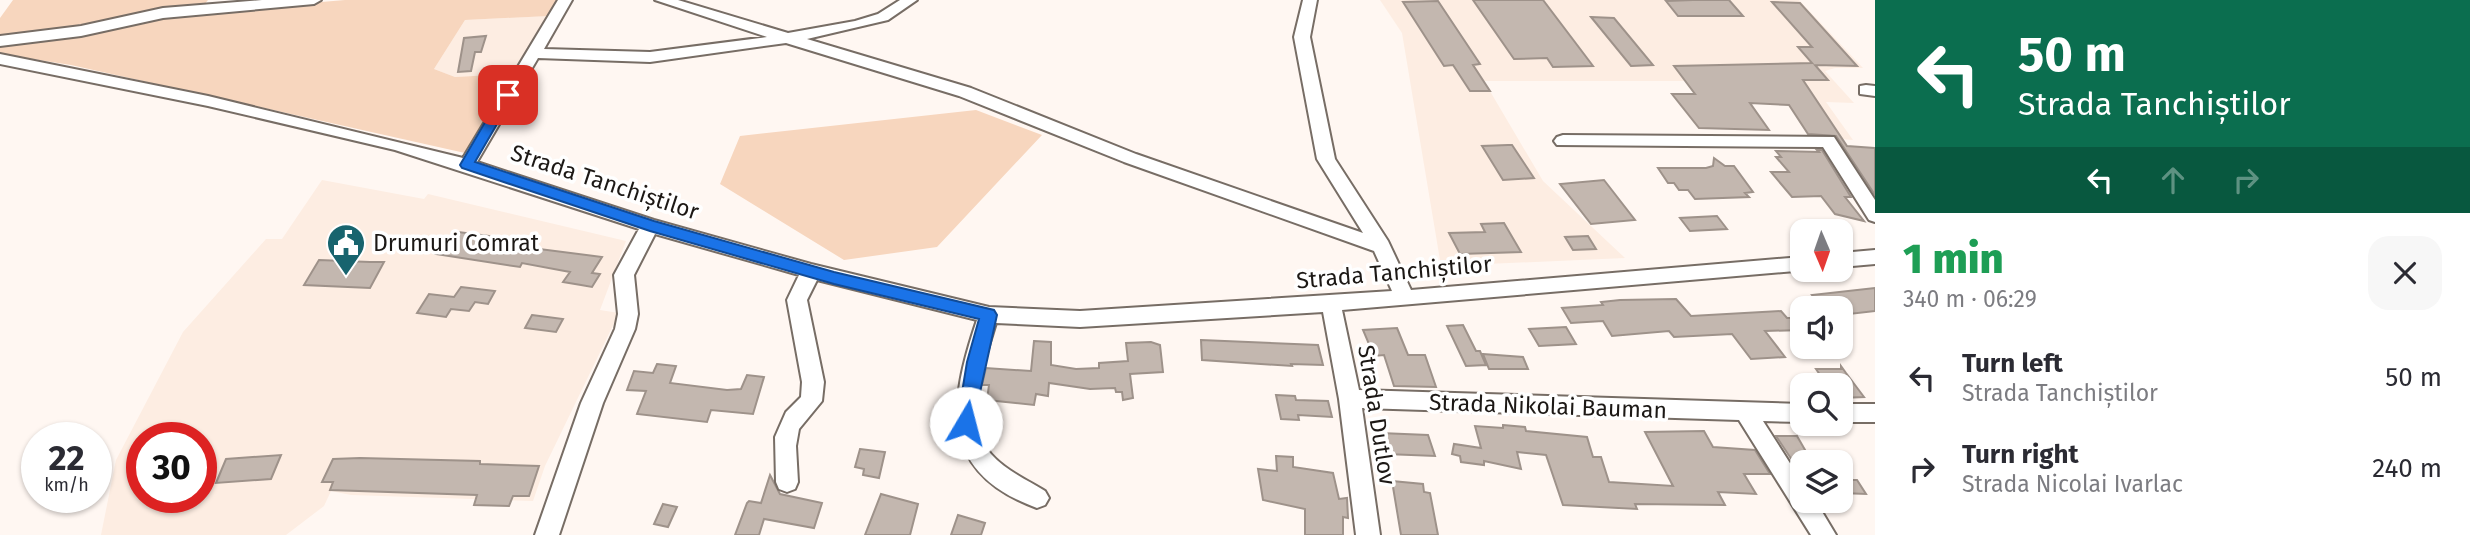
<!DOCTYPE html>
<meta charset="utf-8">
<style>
body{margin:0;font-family:"Fira Sans",sans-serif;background:#f7f7f7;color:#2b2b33;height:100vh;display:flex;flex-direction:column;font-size:26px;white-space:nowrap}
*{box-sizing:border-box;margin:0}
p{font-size:23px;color:#7c7c81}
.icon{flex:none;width:38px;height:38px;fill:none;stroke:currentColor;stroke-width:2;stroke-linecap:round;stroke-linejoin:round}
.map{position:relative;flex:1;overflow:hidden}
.sheet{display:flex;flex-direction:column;background:#fff;width:595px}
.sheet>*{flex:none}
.banner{background:#0b6e4f;color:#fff;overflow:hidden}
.needle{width:46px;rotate:178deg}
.buttons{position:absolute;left:1790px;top:219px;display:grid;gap:14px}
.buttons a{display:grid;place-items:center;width:63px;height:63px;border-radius:14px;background:#fff;box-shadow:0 2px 5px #0004;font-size:35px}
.speed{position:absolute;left:21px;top:422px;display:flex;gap:14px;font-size:35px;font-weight:700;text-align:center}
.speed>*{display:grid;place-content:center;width:91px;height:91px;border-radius:50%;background:#fff;box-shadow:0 2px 5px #0004;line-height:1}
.speed small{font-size:18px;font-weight:400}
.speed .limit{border:10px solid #d22;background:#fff;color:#111}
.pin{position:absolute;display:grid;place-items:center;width:60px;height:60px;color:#fff;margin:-30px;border-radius:14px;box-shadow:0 4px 10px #0006}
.me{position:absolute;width:77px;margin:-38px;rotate:8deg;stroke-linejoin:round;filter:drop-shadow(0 0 5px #0008)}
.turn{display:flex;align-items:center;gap:24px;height:147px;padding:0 28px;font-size:32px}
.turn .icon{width:91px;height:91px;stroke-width:2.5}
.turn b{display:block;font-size:49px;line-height:60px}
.lanes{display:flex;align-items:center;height:66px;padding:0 28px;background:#0003;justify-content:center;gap:35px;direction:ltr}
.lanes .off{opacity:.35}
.round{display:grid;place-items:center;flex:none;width:74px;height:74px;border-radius:21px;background:#f7f7f7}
.summary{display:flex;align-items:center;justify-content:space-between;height:119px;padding:0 28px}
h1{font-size:42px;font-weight:800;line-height:52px;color:#1e9e55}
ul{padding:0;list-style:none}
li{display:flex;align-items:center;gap:21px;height:91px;padding:0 28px}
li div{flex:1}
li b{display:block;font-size:26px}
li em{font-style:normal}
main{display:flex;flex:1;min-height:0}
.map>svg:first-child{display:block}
</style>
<main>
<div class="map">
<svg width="1875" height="535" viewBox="0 0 1875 535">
<rect width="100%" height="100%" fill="#fff7f2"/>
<path fill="#fdede2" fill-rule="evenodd" d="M1380 0H1799L1863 68H1835L1825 71 1854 103 1826 102 1853 140 1815 137 1789 98 1690 81H1484L1543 181 1625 258 1441 266 1402 33Z
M549 16 511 74 455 77 434 69 465 20Z
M322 180 424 199 428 194 626 241 600 310 619 313 545 466 533 501 351 495 331 491 324 506 286 535H101L116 460 183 332 266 239H282ZM142 438H201V497H142Z"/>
<path fill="#f7d6be" d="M13 0H208L204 5 0 37V18Z
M345 0H557L549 16 465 20 434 69 455 77 511 74 465 153 71 65 0 54V42L179 14Z
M976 110 1042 135 937 247 844 260 720 184 740 136Z"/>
<path fill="#c3b7af" stroke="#9e928a" stroke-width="2" d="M1473 0H1543L1593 66 1553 67 1547 58 1514 59Z
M1693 0H1729L1743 16H1678L1666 1Z
M1438 1 1480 64 1473 65 1490 91H1470L1453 65 1444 66 1403 2Z
M1772 2 1800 3 1857 66 1815 65 1828 80H1803L1847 146 1875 148V195L1836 136 1808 134 1789 105 1750 103 1769 130 1699 128 1672 94H1695L1674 66 1812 63 1798 47H1812Z
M1591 17 1614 18 1653 65 1631 66Z
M486 36 481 52H475L471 71 458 72 464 38Z
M1508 145H1512L1534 178 1503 180 1482 146Z
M1817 150H1822L1851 197H1845L1864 221 1835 214 1821 196 1792 197 1771 172H1789L1776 157H1781L1776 151 1819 152Z
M1714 158 1725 166H1734L1753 192 1745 193 1749 197 1695 199 1688 190H1679L1674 183H1668L1658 168H1706L1713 166Z
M1604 180 1635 220 1591 224 1560 184Z
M1717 216 1727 229 1690 231 1680 218Z
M1504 223 1521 252 1460 254 1449 233 1485 232 1481 224Z
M458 232 505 238 501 244 602 257 592 273 600 274 592 287 581 285 563 282 570 272 522 263 520 267 436 254 444 242 451 243Z
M1588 236 1596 249 1573 250 1565 237Z
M319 260 370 262H384L370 288 304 285Z
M461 287 495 291 488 304 475 302 469 311 451 309 446 317 417 313 429 294 454 297Z
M1875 288V311L1841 315V308H1823L1812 295Z
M1676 299 1691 316 1781 311 1787 318H1802V330L1765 331 1785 357 1751 359 1732 334 1674 337 1669 331 1612 336 1603 321 1571 323 1562 308 1603 305 1601 302 1620 300Z
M532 315 563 319 556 332 525 328Z
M1463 325 1476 351H1480L1486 365 1466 366 1447 326Z
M1566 327 1576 344 1539 346 1529 329Z
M1397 328 1408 355H1425L1436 387 1394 386 1384 355 1374 356 1363 330Z
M1201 340 1318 345 1323 365 1291 364 1292 366 1202 360Z
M1034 341 1051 342V365L1076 369 1099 368V363L1128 361 1126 343 1151 342 1160 345 1163 372 1130 374 1133 398 1123 400 1122 392H1116L1115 388 1090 389 1049 383 1048 396 1036 394 1034 405 987 400 989 385H982L986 368 1031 371Z
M1483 354 1523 357 1528 369H1489Z
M657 364 676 366 670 383 727 390 741 389 747 375 764 377 753 414 711 410 707 422 637 414 646 391 627 390 634 371 653 373Z
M1841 366 1846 373 1864 397 1841 398V385H1827L1816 369H1841Z
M1276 395 1295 396 1296 400 1328 401 1332 417 1298 415 1299 420 1281 419Z
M1503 425 1525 427 1526 431 1587 437 1593 457H1601L1609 482 1673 486 1645 432 1704 431 1713 447 1755 450 1770 474H1744L1756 494 1718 492 1725 505 1635 504 1637 509 1563 505 1546 455 1517 452 1521 469 1484 461V465L1461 462 1460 456 1452 454 1454 444 1481 448 1475 426 1503 428Z
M1380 433 1428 435 1435 456 1386 454Z
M1776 436H1797L1812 462H1802V475Z
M860 449 885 452 879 478 863 475 864 469 855 467Z
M281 455 271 479 216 483 226 459Z
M1276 456 1293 457V467L1333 473 1339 499 1347 498 1348 518 1343 517V535H1305V509L1263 500 1258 469 1277 471Z
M360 458 480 461V464L539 466 529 496H513L509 506 474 505 477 495 330 490 333 482H322L333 459Z
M770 475 780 494 822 503 814 528 764 519 759 535H735L747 503 749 501 761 503Z
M1841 480H1857L1866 494 1841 493Z
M1392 481 1423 484 1424 492 1430 493 1438 535H1401Z
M881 494 918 504 910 535H865Z
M663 504 677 507 668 527 654 524Z
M958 515 985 523 981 535H951Z"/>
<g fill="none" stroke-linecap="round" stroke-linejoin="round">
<defs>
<path id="minor" d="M262 0H321L314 4 163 18 81 36 0 46V36L81 26 163 8Z
M558 0H572L544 49 650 52 767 37 655 0H678L788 33 855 21 878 14 900 0H917L888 20 807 39 971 88 1136 154 1363 233 1317 159 1294 37 1303 0H1317L1310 37 1335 159 1388 241 1411 290 1802 257V270H1807L1342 310 1359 390 1802 404V422L1763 421 1802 482V500H1815L1836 535H1811L1739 420 1362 408 1380 535H1356L1339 399 1323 312 1080 327 996 323C985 359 962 421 991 454 1005 470 1027 480 1045 491L1049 498 1045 505 1037 508C938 472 949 403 977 320L817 280 807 300 824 382 822 401 799 429 796 446 798 482 795 489 787 492 779 489 776 482 775 437 786 412 801 397 802 382 787 300 799 275 655 234 634 275 638 314 635 329 603 403 559 535H535L581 403 615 329 618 314 614 275 639 229 395 150 208 106 0 64V54L208 96 463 158ZM786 43 959 96 1124 162 1374 251 1392 291 1080 311 989 307 811 264 654 220 477 162 538 58 650 62Z
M1866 85 1875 86V96L1860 94V86Z
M1563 135 1834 137 1875 200V222L1869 220 1823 147 1557 145 1554 141 1557 137Z
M1875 250V264L1841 267V253Z
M1841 404H1875V422H1841Z"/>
</defs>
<use href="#minor" stroke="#776d65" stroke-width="4"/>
<use href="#minor" fill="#fff" fill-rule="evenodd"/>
</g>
<path fill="#1a73e8" stroke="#114b97" stroke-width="2" d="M508 91 514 95 475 162 654 221 834 272 994 310 997 315 972 429 966 431 957 423 967 362 979 319 834 284 650 231 462 168 460 165 501 95Z"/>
<defs>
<symbol id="civic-pin" viewBox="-11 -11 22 30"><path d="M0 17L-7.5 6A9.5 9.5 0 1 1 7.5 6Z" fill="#18646e" stroke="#fff"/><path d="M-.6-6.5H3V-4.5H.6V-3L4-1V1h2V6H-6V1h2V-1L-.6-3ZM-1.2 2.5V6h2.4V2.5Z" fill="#fff"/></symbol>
</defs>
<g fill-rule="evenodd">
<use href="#civic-pin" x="324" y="221" width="44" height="60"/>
</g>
<g text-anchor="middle" stroke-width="7" stroke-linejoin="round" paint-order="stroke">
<g font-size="23" fill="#1c1815" stroke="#fff">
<text transform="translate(605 182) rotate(18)" y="8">Strada Tanchiștilor</text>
<text transform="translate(1394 272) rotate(-5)" y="8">Strada Tanchiștilor</text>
<text transform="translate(1548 406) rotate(2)" y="8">Strada Nikolai Bauman</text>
<text transform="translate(1377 415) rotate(81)" y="8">Strada Dutlov</text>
</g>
<g font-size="23" fill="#1c1815" stroke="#fff" text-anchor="start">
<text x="373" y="251">Drumuri Comrat</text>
</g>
</g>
</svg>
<div class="buttons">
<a><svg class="needle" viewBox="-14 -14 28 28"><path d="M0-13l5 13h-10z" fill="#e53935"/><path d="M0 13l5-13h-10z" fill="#7c7c81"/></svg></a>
<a><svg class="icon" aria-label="sound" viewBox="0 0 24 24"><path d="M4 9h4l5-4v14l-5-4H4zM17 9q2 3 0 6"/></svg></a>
<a><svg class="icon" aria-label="search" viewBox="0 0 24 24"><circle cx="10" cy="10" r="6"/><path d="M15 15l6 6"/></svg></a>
<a><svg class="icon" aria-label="layers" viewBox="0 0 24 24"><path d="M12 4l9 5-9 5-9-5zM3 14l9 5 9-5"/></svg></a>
</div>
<div class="speed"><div>22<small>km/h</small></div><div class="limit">30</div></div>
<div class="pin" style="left:508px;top:95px;background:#d93025"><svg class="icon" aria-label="arrive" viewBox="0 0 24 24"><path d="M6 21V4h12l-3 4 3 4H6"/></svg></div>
<svg class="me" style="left:966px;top:423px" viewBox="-20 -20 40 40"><circle r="19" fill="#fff"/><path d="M0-13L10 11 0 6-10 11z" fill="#1a73e8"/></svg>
</div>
<section class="sheet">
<div class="banner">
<div class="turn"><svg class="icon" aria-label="left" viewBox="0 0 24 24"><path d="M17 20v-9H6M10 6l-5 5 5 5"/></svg><div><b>50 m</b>Strada Tanchiștilor</div></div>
<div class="lanes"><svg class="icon" aria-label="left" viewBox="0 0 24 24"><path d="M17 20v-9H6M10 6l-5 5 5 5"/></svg><svg class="icon off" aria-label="ahead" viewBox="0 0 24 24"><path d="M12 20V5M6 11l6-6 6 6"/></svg><svg class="icon off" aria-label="right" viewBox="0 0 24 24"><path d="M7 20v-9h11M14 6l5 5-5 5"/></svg></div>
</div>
<div class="summary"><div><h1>1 min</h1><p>340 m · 06:29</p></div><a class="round"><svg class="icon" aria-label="close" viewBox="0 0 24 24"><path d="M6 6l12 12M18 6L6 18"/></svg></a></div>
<ul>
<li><svg class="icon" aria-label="left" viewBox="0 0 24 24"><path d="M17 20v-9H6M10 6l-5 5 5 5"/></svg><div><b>Turn left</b><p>Strada Tanchiștilor</p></div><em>50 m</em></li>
<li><svg class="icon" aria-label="right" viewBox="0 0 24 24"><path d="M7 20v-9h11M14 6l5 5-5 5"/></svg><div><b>Turn right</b><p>Strada Nicolai Ivarlac</p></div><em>240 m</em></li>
</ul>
</section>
</main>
